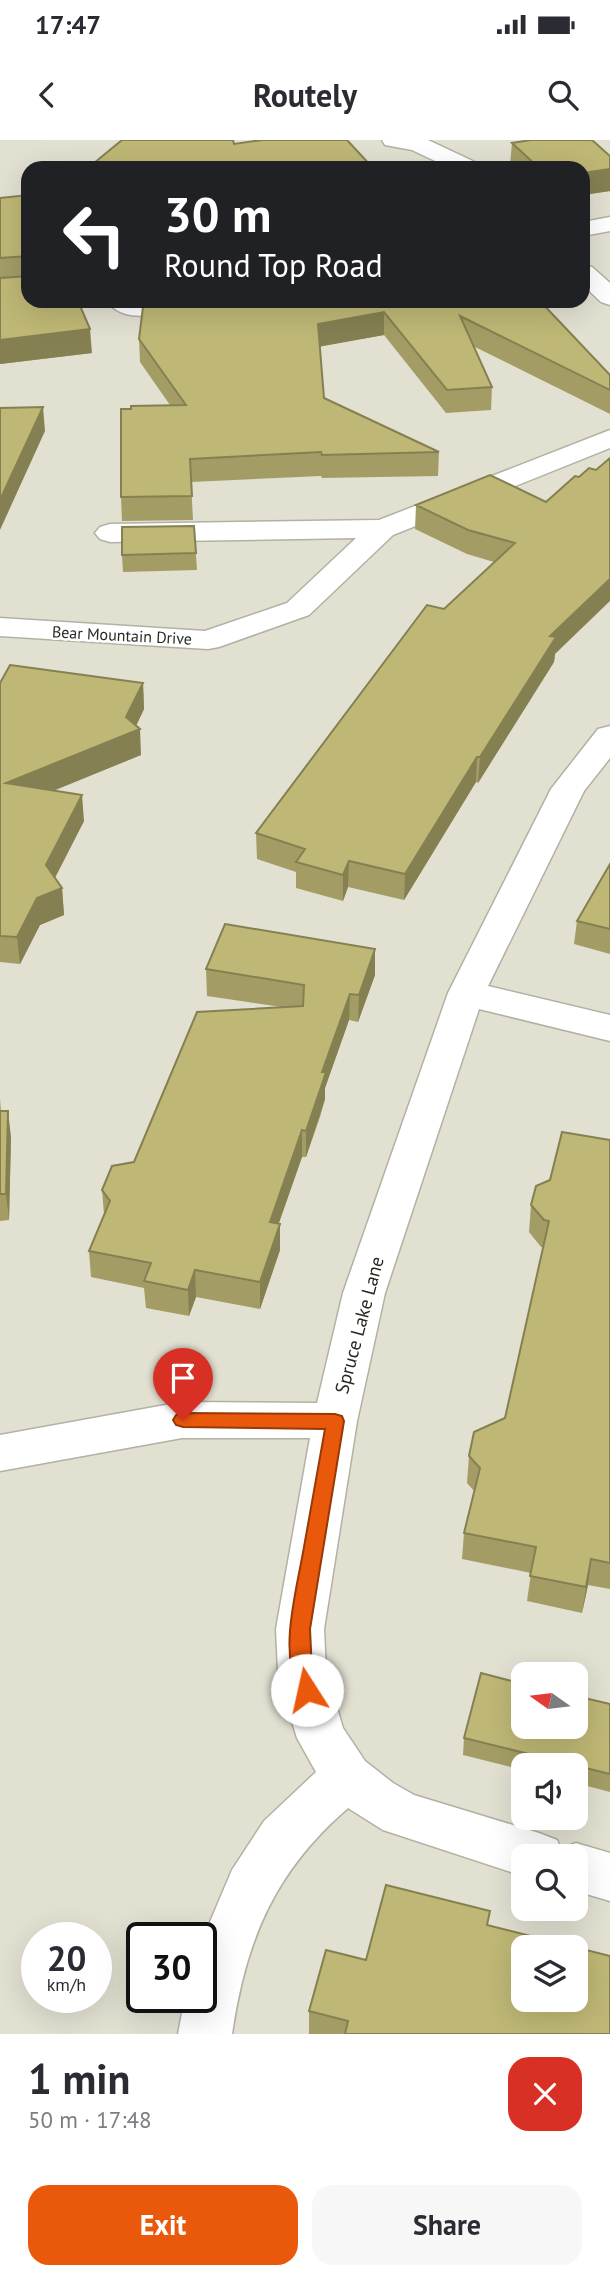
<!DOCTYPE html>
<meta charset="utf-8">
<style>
body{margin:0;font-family:"PT Sans",sans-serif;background:#f7f7f7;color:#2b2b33;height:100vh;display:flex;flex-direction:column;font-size:26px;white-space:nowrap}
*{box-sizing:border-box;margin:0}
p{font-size:23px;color:#7c7c81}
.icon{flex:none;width:38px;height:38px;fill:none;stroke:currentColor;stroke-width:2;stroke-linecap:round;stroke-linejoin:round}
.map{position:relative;height:1894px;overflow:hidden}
.side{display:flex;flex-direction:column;background:#fff;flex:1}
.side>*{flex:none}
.hud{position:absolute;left:21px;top:21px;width:569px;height:147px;border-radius:21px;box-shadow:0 7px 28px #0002;background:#202124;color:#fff;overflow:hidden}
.needle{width:46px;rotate:284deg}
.controls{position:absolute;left:511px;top:1522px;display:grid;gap:14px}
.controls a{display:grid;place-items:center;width:77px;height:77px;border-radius:14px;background:#fff;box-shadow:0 7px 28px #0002;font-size:35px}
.speed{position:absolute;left:21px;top:1782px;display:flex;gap:14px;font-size:35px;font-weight:700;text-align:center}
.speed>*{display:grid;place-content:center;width:91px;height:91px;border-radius:50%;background:#fff;box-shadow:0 7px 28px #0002;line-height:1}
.speed small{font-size:18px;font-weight:400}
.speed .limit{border:4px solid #111;border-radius:10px;background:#fff;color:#111}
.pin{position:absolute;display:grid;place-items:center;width:60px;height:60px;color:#fff;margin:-72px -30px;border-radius:50% 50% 50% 0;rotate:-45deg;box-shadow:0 0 7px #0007}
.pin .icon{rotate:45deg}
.me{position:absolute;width:77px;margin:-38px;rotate:350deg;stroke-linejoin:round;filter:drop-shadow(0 0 5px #0008)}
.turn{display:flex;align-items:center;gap:24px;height:147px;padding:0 28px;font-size:32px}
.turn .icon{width:91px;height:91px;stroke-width:2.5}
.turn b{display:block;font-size:49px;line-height:60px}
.round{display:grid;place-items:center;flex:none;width:74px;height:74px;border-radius:21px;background:#f7f7f7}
.overview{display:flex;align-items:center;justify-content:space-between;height:119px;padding:0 28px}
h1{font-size:42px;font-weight:600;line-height:52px}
.primary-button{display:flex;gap:14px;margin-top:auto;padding:14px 28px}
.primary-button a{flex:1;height:80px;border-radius:21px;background:#ea580c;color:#fff;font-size:28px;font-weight:600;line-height:80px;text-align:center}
.primary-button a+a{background:#f7f7f7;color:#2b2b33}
.status{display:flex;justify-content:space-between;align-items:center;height:49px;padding:0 35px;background:#fff;direction:ltr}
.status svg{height:19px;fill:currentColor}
header{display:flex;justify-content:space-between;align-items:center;height:91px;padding:0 28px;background:#fff;font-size:32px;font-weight:600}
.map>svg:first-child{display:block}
</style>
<div class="status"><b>17:47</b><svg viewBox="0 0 49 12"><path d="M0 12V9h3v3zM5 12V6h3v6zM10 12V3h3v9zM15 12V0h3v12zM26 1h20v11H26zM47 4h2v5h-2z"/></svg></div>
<header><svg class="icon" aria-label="back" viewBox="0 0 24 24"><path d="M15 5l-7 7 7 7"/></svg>Routely<svg class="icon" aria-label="search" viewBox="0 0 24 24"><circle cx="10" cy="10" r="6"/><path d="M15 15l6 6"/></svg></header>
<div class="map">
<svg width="610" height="1894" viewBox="0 0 610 1894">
<rect width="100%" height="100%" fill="#e1e0d1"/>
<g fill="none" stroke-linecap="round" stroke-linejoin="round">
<defs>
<path id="minor" d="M382 0H428L477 23 481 28H450L412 10 385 5Z
M610 77V91L583 96V82Z
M583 125 592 127 610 143V165L601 162 583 145Z
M107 161H193L189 166C164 173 125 186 107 161Z
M610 290V308L393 395 309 475 219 507 208 509 0 496V478L205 491 287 463 356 398 110 402 100 399 95 393 100 387 110 384 379 380Z
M610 586V618L584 651 488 846 610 875V901L479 869 385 1153 357 1281 324 1489 326 1531 343 1588 365 1621 393 1643 414 1655 539 1693 557 1700 561 1709 576 1703 610 1713V1761L576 1751V1717H523V1736L383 1690 348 1668C275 1731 246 1799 232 1894H178L185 1857H201V1803L232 1730 264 1681 316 1632 297 1598 288 1569 278 1531 276 1489 310 1298H182L0 1331V1295L182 1262 317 1263 343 1153 448 853 551 649 598 589Z"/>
</defs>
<use href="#minor" stroke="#b2b1a3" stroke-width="3"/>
<use href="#minor" fill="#fff" fill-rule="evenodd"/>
</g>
<path fill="#a39d65" d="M531 0H592L610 16V51L583 55V28H514L510 25 512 3Z
M0 58 92 213 0 224Z
M540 161 610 235V274L473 206 492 247 491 270 446 273 384 195 320 206 324 258 439 312 438 336 322 338 321 336 191 342 193 380 122 381 121 357 170 265 140 222 139 199 143 167Z
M490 335 555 514 554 522 478 643 476 642 404 760 348 747 343 761 296 748V732L257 719 256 693 444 469 494 422 467 414 415 389 416 365Z
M194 386 197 430 123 432 122 415Z
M0 543H143L144 569 136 586 141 615 54 650 84 681 55 738 62 748 64 775 40 785 20 824 0 822Z
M610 724V814L574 804 577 781Z
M375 809V835L358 882 349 880 325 948V959L320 977 306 1017H302L279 1083 280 1110 260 1169 196 1157 189 1176 146 1168 144 1148 91 1137 89 1111 104 1074 102 1050 134 1022 282 867 207 856 206 829Z
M0 959 1 971 11 997 9 1080 0 1081Z
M610 1000V1449L588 1445 582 1473 527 1461 531 1433 462 1419 464 1393 474 1351 467 1343 469 1316 505 1278 543 1107H541L529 1092 531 1065 550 1040Z
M610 1564V1652L576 1643V1626H523V1630L463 1615 464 1598Z
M489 1785 610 1894H309V1871L366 1820Z"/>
<path fill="#858052" d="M610 29V51L583 55V33Z
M384 172V195L318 207V184Z
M90 189 92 213 0 224V200Z
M43 267 45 291 0 390V360Z
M610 439V461L555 514 554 522 478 643 480 617 550 496Z
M143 543 144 569 133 592 140 589 141 615 9 669 6 643 126 577Z
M477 617 476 642 404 760 405 734Z
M82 655 84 681 48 751 46 725Z
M349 721 348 747 343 761V735Z
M62 748 64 775 40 785 20 824 17 797 37 758Z
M375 809V835L358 882 359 855Z
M350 854 349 880 325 948V959L306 1017V991L322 932Z
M8 971 11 997 9 1080 6 1054Z
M302 990V1017L270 1108V1082Z
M280 1084V1110L260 1169V1142Z
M195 1130 196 1157 189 1176 188 1150Z
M591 1419 588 1445 582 1473 586 1447Z"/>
<path fill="#beb775" stroke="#858052" stroke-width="2" fill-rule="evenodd" d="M122 0H233L234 4 262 0H347L373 28H88Z
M531 0H592L610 16V29L583 33V28H539L512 3Z
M28 55V161H78L90 189 0 200V138L28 136V116L0 118V58Z
M174 161H540L610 235V250L460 176 492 247 447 250 384 172 318 184 324 258 439 312 322 315 321 312 190 319 192 356 121 357V269H131V266L186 265 139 199 143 167Z
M43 267 0 360V268Z
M610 318V439L550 496 556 497 480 617H477L405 734 349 721 343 735 296 722 305 709 256 693 427 465 444 469 515 403 468 390 416 365 490 335 546 362 575 336 579 337 589 328 596 330Z
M194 386 196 413 122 415V387Z
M10 525 143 543 126 577 140 589 6 643 82 655 46 725 62 748 37 758 17 797 0 796V543Z
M610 724V789L577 781Z
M225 784 375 809 359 855 350 854 322 932H326L320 950 306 991 302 990 270 1082 280 1084 260 1142 195 1130 188 1150 144 1141 151 1123 89 1111 110 1061 102 1050 112 1026 134 1022 197 872 303 866 304 845 206 829Z
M0 971H8L6 1054H0Z
M562 992 610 1000V1423L591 1419 586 1447 530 1436 536 1407 464 1393 480 1328 469 1316 474 1292 505 1278 549 1081 544 1080 531 1065 536 1046 550 1040Z
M481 1533 523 1544V1587H576V1556L610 1564V1634L464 1598Z
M386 1745 490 1771 487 1785 610 1816V1894H345L348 1881 309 1871 326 1810 366 1820ZM523 1808H576V1860H523Z"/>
<path fill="#ea580c" stroke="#983908" stroke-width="2" d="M183 1273 335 1274 342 1276 344 1281 310 1489 312 1531 317 1550 314 1557 307 1559 300 1557C278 1511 296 1454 304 1407 311 1367 318 1328 325 1289L183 1287 176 1285 173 1280 176 1275Z"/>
<g text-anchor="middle" stroke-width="5" stroke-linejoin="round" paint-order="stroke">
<g font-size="16" fill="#292923" stroke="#fff">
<text transform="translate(122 495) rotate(3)" y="6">Bear Mountain Drive</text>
</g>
<g font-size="19" fill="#292923" stroke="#fff">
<text transform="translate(359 1185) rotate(-75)" y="7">Spruce Lake Lane</text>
</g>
</g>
</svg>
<div class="controls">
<a><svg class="needle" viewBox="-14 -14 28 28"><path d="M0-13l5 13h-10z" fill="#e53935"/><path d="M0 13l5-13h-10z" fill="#7c7c81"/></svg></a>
<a><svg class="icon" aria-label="sound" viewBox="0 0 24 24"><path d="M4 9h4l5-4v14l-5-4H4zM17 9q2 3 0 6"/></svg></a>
<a><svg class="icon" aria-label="search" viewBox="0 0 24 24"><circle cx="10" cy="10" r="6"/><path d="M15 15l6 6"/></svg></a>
<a><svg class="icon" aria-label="layers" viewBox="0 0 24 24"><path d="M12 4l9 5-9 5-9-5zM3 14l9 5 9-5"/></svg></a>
</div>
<div class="speed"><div>20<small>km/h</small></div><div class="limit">30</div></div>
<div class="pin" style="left:183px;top:1280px;background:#d93025"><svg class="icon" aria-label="arrive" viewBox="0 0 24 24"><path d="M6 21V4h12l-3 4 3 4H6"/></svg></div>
<svg class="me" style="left:307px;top:1550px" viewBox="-20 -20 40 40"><circle r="19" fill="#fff"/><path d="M0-13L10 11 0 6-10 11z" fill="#ea580c"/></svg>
<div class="hud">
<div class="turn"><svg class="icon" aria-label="left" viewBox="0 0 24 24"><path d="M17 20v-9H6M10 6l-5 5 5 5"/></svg><div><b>30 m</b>Round Top Road</div></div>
</div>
</div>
<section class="side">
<div class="overview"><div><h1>1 min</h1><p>50 m · 17:48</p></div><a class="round" style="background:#d93025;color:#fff"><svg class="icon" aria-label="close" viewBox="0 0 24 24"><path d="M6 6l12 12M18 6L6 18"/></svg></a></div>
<div class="primary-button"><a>Exit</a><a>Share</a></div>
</section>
